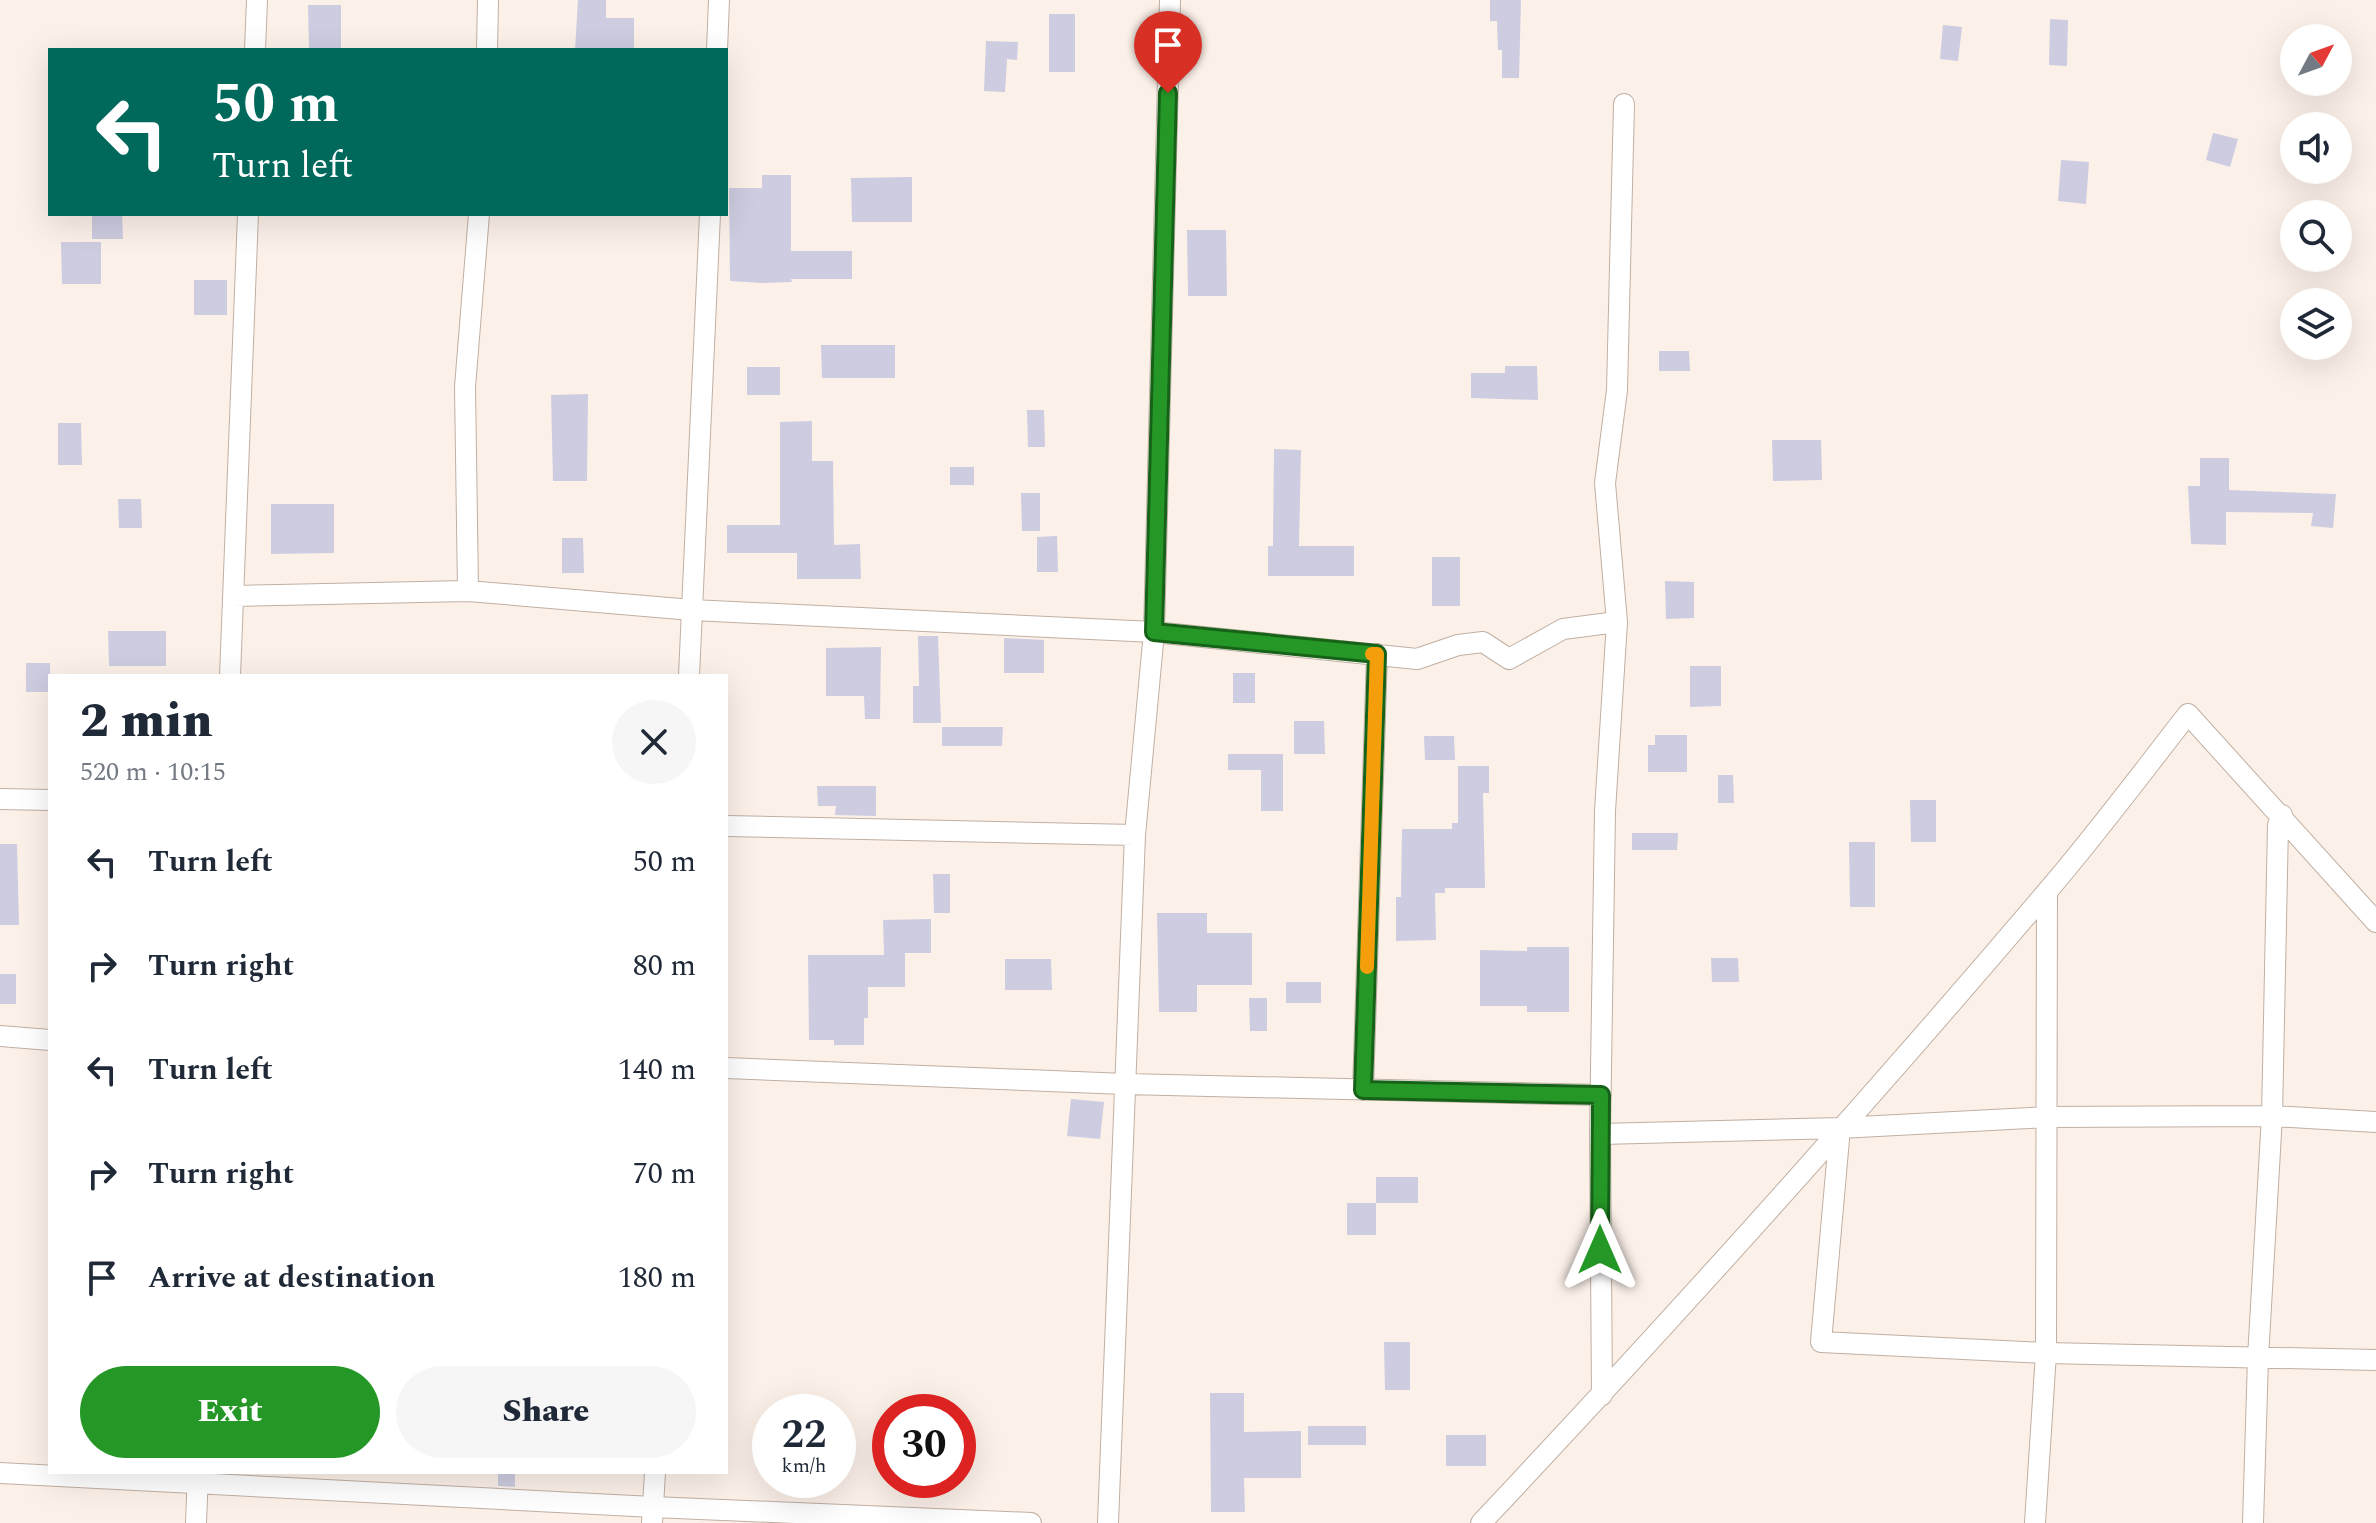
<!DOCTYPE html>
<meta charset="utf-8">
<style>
body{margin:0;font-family:Spectral,serif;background:#f6f6f7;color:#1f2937;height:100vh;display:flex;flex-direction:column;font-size:30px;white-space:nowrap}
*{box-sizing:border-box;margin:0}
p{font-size:26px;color:#747a83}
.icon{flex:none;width:44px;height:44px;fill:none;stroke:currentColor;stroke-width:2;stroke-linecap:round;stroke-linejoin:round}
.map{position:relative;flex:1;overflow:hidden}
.details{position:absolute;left:48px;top:674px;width:680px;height:800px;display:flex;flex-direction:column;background:#fff;border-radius:0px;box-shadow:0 8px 32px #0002}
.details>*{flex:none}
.hud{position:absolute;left:48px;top:48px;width:680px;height:168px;border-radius:0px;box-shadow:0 8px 32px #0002;background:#00695c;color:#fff;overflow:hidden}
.needle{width:52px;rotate:49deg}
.controls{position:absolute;left:2280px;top:24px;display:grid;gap:16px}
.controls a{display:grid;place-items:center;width:72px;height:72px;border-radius:50%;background:#fff;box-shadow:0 8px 32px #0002;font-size:40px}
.speed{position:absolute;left:752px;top:1394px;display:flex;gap:16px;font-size:40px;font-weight:700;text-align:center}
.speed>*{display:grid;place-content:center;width:104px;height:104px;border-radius:50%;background:#fff;box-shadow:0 8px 32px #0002;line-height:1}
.speed small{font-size:20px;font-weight:400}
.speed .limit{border:12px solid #d22;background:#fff;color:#111}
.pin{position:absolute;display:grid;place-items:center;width:68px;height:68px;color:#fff;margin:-82px -34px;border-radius:50% 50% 50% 0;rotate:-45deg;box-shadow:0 0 8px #0007}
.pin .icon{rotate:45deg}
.me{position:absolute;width:88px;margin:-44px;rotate:0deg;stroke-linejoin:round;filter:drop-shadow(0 0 6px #0008)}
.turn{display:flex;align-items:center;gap:28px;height:168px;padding:0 32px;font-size:36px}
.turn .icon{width:104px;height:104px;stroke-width:2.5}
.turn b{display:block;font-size:56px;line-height:68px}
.round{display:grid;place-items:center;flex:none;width:84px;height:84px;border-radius:42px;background:#f6f6f7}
.summary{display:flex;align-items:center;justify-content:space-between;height:136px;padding:0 32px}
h1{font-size:48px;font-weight:800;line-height:60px}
.action{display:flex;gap:16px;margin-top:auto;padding:16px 32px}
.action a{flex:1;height:92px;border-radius:48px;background:#249726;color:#fff;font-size:32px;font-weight:800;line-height:92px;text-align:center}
.action a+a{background:#f6f6f7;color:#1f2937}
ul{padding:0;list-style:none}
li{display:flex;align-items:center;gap:24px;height:104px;padding:0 32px}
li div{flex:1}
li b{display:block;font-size:30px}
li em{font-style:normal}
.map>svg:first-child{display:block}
</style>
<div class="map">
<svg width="2376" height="1523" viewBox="0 0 2376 1523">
<rect width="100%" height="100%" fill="#fcf1e9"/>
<path fill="#cdcce0" d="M578 0H606V18H634V50H575Z
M1490 0H1521L1519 78H1502V50H1498L1497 21H1490Z
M308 5H341V50H309Z
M1049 14H1075V72H1049Z
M2050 19 2068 20 2067 66 2049 65Z
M1943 25 1962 27 1958 61 1940 59Z
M986 41 1018 42 1017 60 1007 59 1005 92 984 91Z
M2213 133 2238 139 2230 167 2206 160Z
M2061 160 2089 162 2086 204 2058 201Z
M762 175H791V251H852V279H791L792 282 762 283 730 281 729 188H762Z
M912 177V222H852L851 178Z
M92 214H122L123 239H92Z
M1187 230H1226L1227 296H1188Z
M61 242H101V284H62Z
M194 280H227V315H194Z
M821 345H895V378H822Z
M1659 351H1689L1690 371H1659Z
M1505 366H1537L1538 400 1471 398V373H1505Z
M747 367H780V395H747Z
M588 394 587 481H553L551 395Z
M1027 410H1044L1045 447H1028Z
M812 421V461H833L834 545 860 544 861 579H797V553H727V525H780V422Z
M58 423H81L82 465H58Z
M1772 440H1821L1822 480 1773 481Z
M1274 449 1301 450 1299 546H1354V576H1268V546H1273Z
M2200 458H2229V490L2336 494 2333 528 2311 526 2313 513 2226 512V545L2191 544 2188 486H2200Z
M950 467H974V485H950Z
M1021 493H1040V531H1022Z
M118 499H141L142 528H119Z
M271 504H334V553L271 554Z
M1057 536 1058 572H1037V537Z
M562 538H583L584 573H562Z
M1432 557H1460V606H1432Z
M1665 581 1694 582V618L1666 619Z
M108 631H166V666H109Z
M918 636H938L941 723H913V686H919Z
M1004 638 1044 640V673H1004Z
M881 647 880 719H865L864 696H826V648Z
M26 663H50V692H26Z
M1690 666H1721V706L1690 707Z
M1233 673H1255V703H1233Z
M1294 721H1324L1325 754H1294Z
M942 727H1003L1002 746H942Z
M1655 735H1687V772H1648V745H1655Z
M1424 736H1454L1455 760H1425Z
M1228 754H1283V811H1261V770H1228Z
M1458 766H1489V793H1483L1485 888H1445V893H1435L1436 940 1396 941V897H1401L1402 829H1452V823H1458Z
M1718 775H1733L1734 803H1718Z
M817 786H876V816L835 815 836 806H818Z
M1910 800H1936V842H1911Z
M1632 833H1678L1677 850H1632Z
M1849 842H1875V907H1850Z
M0 844H17L19 925H0Z
M933 874H950V913H934Z
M1157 913H1207V933H1252V985H1197V1012H1159Z
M931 919V953H905V987H868V1018H864V1045H834V1040H809L808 955H884L883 920Z
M1527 947H1569V1012H1527V1006H1480V950L1527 951Z
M1711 958H1738L1739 982H1712Z
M1005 959H1051L1052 990H1005Z
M0 974H16V1004H0Z
M1286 982H1321V1003H1286Z
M1249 998H1267V1031H1250Z
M1071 1099 1104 1102 1100 1139 1067 1136Z
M1376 1177H1418V1203H1376Z
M1347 1203H1376V1235H1347Z
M1384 1342H1410V1390H1385Z
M1210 1393H1244V1432L1301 1431V1478H1244L1245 1512H1211Z
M1308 1426H1366V1445H1308Z
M1446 1435H1486V1466H1446Z
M498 1472H515V1487L498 1486Z"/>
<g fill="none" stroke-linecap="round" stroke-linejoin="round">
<defs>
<path id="minor" d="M255 50 257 0
M487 50 488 0
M717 50 719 0
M468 591 465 387 479 214
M233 596 468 591 692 610 1154 632 1417 659 1458 645 1483 642 1509 659 1563 629 1617 622
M230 676 248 214
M689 676 710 214
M0 799 50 800
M726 826 1135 835
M0 1036 50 1040
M726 1068 1125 1084 1601 1095
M1363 1090 1377 654
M1840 1128 1821 1342 2046 1353 2376 1360
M1600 1134 1840 1128 2047 1117 2272 1116 2376 1122
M1602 1395 1600 1134 1605 811 1617 622 1605 483 1617 390 1624 104
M0 1473 653 1507 1031 1523
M196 1523 198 1472
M652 1523 655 1472
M1108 1523 1135 835 1154 632 1170 0
M1481 1523C1674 1318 1863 1108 2045 894 2095 836 2141 774 2188 714L2376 922
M2035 1523 2046 1353 2047 892
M2253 1523 2258 1358 2272 1116 2278 825 2282 815"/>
</defs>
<use href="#minor" stroke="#c1afa2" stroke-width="22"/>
<use href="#minor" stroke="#fff" stroke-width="20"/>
</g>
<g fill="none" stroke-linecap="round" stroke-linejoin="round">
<defs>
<path id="route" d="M1168 93 1154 632 1377 654 1363 1090 1601 1095 1600 1250"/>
</defs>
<use href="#route" stroke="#176219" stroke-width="20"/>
<use href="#route" stroke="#249726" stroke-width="14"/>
<path stroke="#f59e0b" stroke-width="14" d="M1367 967 1377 654H1372"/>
</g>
</svg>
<div class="controls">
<a><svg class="needle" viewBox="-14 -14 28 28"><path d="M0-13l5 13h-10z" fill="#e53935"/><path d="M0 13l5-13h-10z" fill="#747a83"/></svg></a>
<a><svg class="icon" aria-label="sound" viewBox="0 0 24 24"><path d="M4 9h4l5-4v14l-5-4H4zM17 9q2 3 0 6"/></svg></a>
<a><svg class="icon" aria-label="search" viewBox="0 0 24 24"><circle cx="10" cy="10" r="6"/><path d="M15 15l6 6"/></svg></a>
<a><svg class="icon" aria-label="layers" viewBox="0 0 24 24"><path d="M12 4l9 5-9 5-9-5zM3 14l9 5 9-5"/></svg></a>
</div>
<div class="speed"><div>22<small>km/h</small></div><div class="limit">30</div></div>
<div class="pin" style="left:1168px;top:93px;background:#d93025"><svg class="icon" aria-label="arrive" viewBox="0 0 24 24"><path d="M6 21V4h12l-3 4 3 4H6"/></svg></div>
<svg class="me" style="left:1600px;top:1250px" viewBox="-20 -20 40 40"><path d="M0-17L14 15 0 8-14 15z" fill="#249726" stroke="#fff" stroke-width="4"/></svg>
<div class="hud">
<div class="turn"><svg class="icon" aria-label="left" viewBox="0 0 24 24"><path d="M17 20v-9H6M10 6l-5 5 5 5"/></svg><div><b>50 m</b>Turn left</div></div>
</div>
<section class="details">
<div class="summary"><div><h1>2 min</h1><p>520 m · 10:15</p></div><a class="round"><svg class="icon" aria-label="close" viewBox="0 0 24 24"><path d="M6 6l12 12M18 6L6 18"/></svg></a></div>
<ul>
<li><svg class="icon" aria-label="left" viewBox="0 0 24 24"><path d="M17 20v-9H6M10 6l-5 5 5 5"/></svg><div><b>Turn left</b></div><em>50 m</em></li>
<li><svg class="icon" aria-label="right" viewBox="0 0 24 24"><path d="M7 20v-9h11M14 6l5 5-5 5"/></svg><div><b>Turn right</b></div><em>80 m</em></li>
<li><svg class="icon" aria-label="left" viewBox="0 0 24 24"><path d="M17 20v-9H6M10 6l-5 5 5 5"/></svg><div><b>Turn left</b></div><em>140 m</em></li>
<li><svg class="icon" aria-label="right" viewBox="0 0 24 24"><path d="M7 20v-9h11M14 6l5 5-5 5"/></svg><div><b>Turn right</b></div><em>70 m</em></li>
<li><svg class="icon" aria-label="arrive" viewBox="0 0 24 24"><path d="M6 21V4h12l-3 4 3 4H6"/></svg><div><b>Arrive at destination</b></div><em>180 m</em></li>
</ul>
<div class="action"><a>Exit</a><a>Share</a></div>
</section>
</div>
